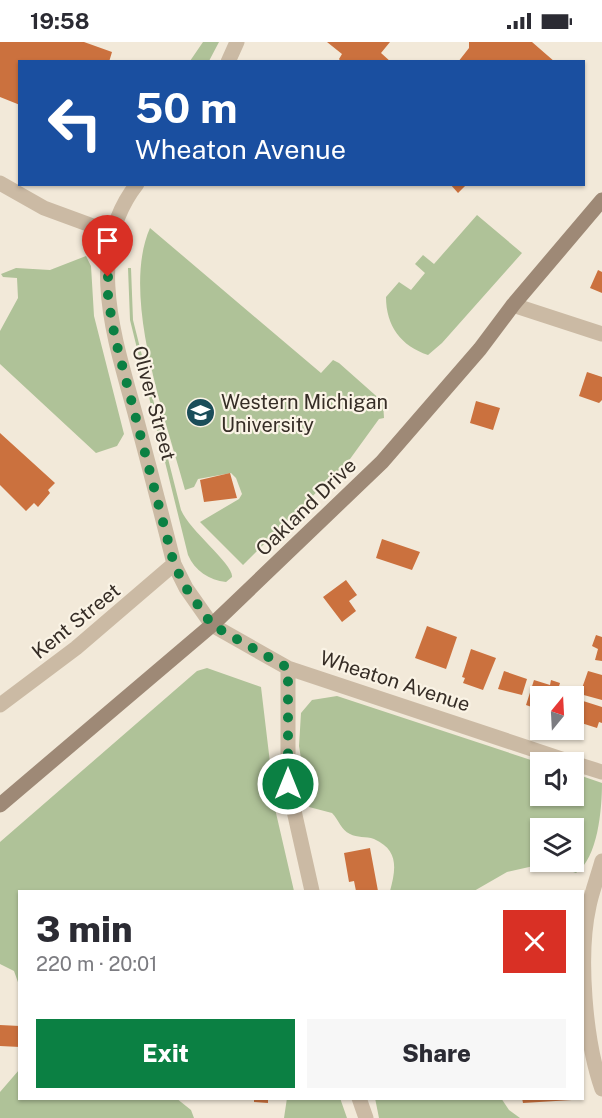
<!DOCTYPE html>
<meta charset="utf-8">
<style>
body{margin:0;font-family:"Public Sans",sans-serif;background:#f7f7f7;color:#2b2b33;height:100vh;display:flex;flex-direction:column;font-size:22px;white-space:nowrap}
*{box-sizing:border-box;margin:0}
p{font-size:20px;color:#7c7c81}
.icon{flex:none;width:33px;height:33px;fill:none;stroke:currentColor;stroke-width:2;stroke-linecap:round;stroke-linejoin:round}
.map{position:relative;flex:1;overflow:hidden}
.side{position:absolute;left:18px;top:848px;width:566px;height:210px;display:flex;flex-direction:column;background:#fff;border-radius:0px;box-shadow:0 2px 4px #0004}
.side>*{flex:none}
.banner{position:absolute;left:18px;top:18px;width:567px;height:126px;border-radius:0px;box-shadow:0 2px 4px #0004;background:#1a4fa0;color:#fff;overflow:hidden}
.needle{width:39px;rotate:18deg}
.buttons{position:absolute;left:530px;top:644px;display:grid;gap:12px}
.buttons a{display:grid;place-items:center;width:54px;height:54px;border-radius:0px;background:#fff;box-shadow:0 2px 4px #0004;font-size:30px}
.pin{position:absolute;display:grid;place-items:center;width:51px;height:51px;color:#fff;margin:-62px -26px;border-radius:50% 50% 50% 0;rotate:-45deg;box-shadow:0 0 6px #0007}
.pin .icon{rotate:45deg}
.me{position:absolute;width:66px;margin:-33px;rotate:0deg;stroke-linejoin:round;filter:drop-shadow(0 0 4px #0008)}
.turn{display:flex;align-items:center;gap:21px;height:126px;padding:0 18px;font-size:27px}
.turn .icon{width:78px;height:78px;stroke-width:2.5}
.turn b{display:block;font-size:42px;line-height:51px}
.round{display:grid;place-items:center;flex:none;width:63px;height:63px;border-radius:0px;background:#f7f7f7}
.summary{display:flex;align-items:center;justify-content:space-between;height:102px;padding:0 18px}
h1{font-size:36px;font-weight:800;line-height:45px}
.cta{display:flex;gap:12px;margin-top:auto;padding:12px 18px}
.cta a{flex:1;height:69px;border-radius:0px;background:#0b8043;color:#fff;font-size:24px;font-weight:800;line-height:69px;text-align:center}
.cta a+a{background:#f7f7f7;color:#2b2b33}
.status{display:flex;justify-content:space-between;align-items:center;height:42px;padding:0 30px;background:#fff;direction:ltr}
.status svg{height:16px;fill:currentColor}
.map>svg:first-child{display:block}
</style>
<div class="status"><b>19:58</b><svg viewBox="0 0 49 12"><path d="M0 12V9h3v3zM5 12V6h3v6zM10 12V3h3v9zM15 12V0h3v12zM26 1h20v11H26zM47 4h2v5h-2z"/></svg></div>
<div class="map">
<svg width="602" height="1076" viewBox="0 0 602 1076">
<rect width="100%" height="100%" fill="#f2e9d9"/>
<path fill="#afc298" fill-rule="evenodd" d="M203 0H219L209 19H190Z
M477 173 522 211 442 301 428 313C401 304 386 284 386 255L399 240 411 248 425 231 415 222 423 213 434 222Z
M150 186 321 331 333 318 339 321 383 360 384 376 379 377 350 417 243 523 200 480 239 457 242 452 236 436 231 431 198 437 194 445 185 448C166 377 120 254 150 186Z
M86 214 91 224 94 274 124 392 117 404 96 411 0 322V289L18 256 17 236 3 235 1 232 16 226 50 228Z
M128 226H131L133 278 181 468C190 489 234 523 232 535L226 540C209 538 195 529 188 513L130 278Z
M207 626 261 645 276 771 294 849H20L19 943 14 929 0 922V800L197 629Z
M337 654 540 721V753H573V731L602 741C602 767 598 816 576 831L547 821 507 830 474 849H390C396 827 399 808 374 797 366 794 357 796 350 792 341 788 339 778 332 771L309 765 299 704 301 671 312 658ZM540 786H573V819H540Z
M19 1028 20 1056H176L191 1068 194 1076H0V1050Z
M287 1056H340L347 1076H284Z
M375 1056H501L509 1068 520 1076H379Z"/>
<path fill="#cb713e" d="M0 0H84L112 10 109 20H20V63L0 55Z
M327 0H390L381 11 391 20H341L339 17 342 12Z
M469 0H532L555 20H458L469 6Z
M450 142H467L458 151Z
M598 228 602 230V251L590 246Z
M587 330 602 335V358L599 361 579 354Z
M476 359 500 366 493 388 470 381Z
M0 391 55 441 48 448 50 451 38 465 34 461 26 469 0 443Z
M230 431 237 456 204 460 200 438Z
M382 497 420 510 412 528 376 516Z
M346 538 357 553 349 559 356 569 342 580 323 555Z
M427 584 457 595 446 627 415 616Z
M596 593 602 595V619L595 618 598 607 592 604Z
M471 607 496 616 483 648 463 641 465 636 462 635Z
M504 629 527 637 522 653 498 647Z
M588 629 602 633V658L580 652Z
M534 638 550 643 551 638 560 641 556 654H540V668L526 663Z
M580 658 602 665V681L599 680 597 686 575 679Z
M370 806 378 849H356L354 839 349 840 344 811Z
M0 983 20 984V1005L0 1004Z
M254 1056H268V1061L254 1060Z
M522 1056H571L572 1058 523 1061Z"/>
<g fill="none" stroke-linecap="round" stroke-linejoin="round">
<path stroke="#cbbaa4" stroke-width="15" d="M228 20 237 0
M0 141 44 166 112 191
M137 142C83 211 116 300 136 375 149 424 162 473 174 522L186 546 212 583 288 626 571 720
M513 263 602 292
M288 626V742L312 849
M0 663 76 606 174 522
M573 721 602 730
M602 819C598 834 592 849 589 864 578 913 585 999 602 1047
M359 1056 366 1076"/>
<path stroke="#9e8976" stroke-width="15" d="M0 763 212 583 382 420 480 307 513 263 602 158"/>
</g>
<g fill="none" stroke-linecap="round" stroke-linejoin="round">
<path stroke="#0b8043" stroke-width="10" stroke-dasharray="0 18" d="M108 235V256L115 296 174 522 186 546 212 583 288 626V742"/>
</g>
<defs>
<symbol id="university-disc" viewBox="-11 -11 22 22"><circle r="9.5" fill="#1a4d59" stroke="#faf3e5"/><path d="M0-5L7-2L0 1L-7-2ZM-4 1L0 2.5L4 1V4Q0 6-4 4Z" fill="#fff"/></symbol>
</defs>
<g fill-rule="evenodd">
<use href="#university-disc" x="184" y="354" width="33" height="33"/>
</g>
<g text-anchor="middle" stroke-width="4.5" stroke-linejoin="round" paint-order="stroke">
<g font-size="20" fill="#362d26" stroke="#faf3e5" text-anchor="start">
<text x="221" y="367">Western Michigan<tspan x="221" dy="23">University</tspan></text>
</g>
<g font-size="20" fill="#362d26" stroke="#faf3e5">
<text transform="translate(154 361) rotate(75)" y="7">Oliver Street</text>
<text transform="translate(306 465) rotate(-44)" y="7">Oakland Drive</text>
<text transform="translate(76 579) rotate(-39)" y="7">Kent Street</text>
<text transform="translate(395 639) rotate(18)" y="7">Wheaton Avenue</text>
</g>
</g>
</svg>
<div class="buttons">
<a><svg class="needle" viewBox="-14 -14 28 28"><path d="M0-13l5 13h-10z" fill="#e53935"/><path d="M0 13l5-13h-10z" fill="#7c7c81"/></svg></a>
<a><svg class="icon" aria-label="sound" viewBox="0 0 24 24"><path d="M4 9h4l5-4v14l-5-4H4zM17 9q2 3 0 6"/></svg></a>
<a><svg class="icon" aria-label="layers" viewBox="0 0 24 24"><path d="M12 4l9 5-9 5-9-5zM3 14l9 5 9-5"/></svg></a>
</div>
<div class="pin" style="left:108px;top:235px;background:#d93025"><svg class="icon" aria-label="arrive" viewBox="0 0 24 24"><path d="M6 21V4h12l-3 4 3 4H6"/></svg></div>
<svg class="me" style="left:288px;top:742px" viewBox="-20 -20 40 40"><circle r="17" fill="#0b8043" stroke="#fff" stroke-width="3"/><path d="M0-11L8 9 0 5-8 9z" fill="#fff"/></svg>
<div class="banner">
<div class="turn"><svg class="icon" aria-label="left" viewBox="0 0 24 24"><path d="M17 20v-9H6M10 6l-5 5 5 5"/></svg><div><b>50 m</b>Wheaton Avenue</div></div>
</div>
<section class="side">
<div class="summary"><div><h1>3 min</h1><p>220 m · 20:01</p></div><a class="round" style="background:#d93025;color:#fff"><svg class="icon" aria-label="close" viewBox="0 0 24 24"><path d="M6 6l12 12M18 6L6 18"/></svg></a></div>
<div class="cta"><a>Exit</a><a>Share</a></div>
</section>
</div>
